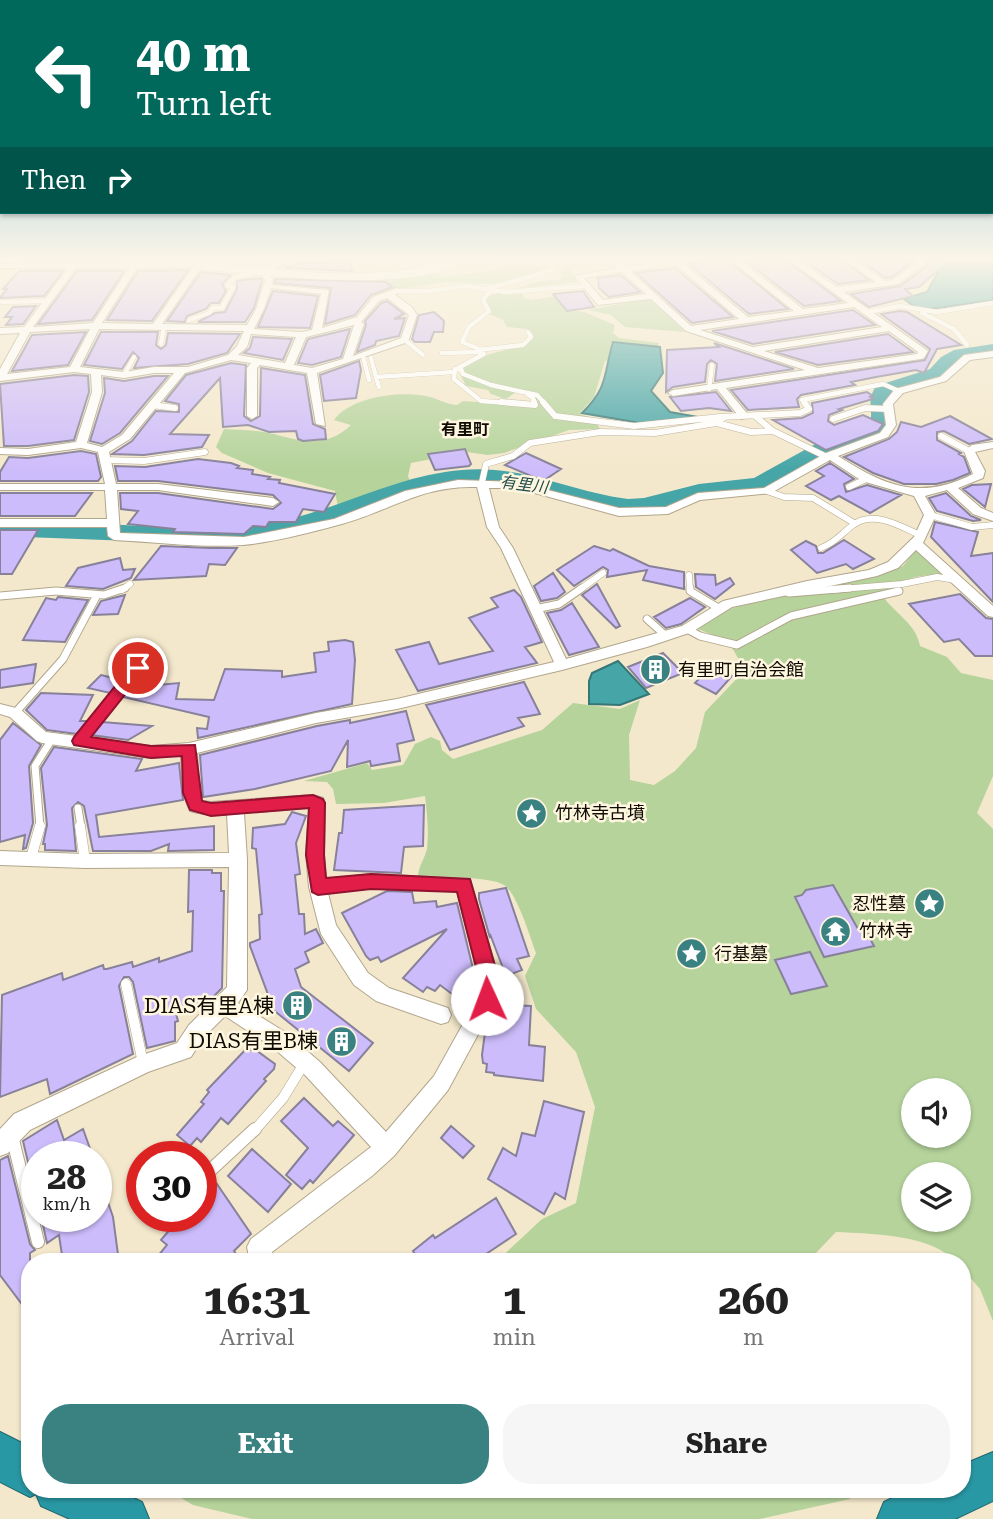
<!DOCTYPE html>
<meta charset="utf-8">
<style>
body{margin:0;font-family:"Roboto Serif","Noto Sans JP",serif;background:#f6f6f6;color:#222;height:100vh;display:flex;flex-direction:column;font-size:26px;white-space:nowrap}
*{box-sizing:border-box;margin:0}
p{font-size:23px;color:#767676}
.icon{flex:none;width:38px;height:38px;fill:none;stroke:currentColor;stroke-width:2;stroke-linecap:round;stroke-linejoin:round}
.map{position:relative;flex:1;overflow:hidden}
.drawer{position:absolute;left:21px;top:1253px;width:950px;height:245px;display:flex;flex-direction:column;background:#fff;border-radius:28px;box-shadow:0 2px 5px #0004}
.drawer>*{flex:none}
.banner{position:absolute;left:0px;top:0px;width:994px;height:214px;box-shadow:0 2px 5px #0004;background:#00695c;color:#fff;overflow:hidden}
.controls{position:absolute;left:901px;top:1078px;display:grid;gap:14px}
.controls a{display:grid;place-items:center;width:70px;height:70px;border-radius:50%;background:#fff;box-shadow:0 2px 5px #0004;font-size:35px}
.speed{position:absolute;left:21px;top:1141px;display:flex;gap:14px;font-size:35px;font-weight:700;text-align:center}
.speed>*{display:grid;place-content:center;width:91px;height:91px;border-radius:50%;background:#fff;box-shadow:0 2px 5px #0004;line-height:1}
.speed small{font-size:18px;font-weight:400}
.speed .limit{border:10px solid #d22;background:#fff;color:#111}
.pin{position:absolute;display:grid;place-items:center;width:60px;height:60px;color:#fff;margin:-30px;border:4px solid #fff;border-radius:50%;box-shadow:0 2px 7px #0007}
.me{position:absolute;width:77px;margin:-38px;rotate:358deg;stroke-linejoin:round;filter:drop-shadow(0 0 5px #0008)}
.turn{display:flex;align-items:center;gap:24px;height:147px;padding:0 21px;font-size:32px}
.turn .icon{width:91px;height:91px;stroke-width:2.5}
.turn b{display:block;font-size:49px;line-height:60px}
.then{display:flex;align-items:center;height:66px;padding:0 21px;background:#0003;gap:14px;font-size:26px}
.eta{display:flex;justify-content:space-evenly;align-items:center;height:119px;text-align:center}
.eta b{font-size:42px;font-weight:700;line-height:49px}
.primary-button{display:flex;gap:14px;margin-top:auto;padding:14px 21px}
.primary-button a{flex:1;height:80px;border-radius:28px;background:#3a8282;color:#fff;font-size:28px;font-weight:700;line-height:80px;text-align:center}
.primary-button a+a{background:#f6f6f6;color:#222}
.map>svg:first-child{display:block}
</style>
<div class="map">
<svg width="993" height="1519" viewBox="0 0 993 1519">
<rect width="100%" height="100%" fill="#f4e8cc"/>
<path fill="#b5d39b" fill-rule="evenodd" d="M506 258H540L546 267 545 271 497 284 444 282 384 292 378 296 352 283 431 270 443 277 492 271 510 264Z
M565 258H575L576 265 570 268 576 282 515 289 541 281 560 280 563 275 557 273 565 268 562 262Z
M498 293 505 295 523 294V297L531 300 557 296 568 309 584 312 615 325 613 333 619 338 659 343 658 347 625 359 605 361 594 397 579 414 594 418 600 429 569 430 504 453 488 455 467 452 411 463 408 476 411 483 344 510 338 508 335 491 268 473 222 453 216 447 224 429C241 430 258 430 274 434 303 442 327 448 351 425L334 420C351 397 399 391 426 396 437 398 445 404 457 405L463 401 534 406 531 395 516 392 506 399 491 394 488 390 466 386 460 374C469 350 519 353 533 338V334L527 329 507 327 503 320 489 314 484 302 485 297Z
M646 299 651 300 685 332 625 327 611 315 588 310Z
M915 551 922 553 949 577C925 572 898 578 884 598 897 615 916 624 920 646L947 657 961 673 993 680V776L977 813 993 829V1321L980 1289 963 1269 962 1262H956C931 1234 872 1234 836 1232L813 1256 816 1262H496L542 1219 576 1203 595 1107 576 1052 536 1009 525 976 536 953C530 937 517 893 504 885 490 876 437 877 418 876 419 865 425 858 427 849 429 831 427 813 425 796L384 803 336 804 333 789 327 782 304 781 367 763 372 770 403 765 415 744 431 737 440 741 442 750 453 759 542 730 573 703 620 709 640 700 629 735 630 780 654 785 675 771 696 748 705 712 743 672C734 642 725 640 698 629L729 609 816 586 886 573 903 566ZM914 1090H959V1136H914ZM914 1174H959V1220H914Z
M166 1489H848L850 1499 760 1519H252L193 1505Z"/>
<path fill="#45a5a7" stroke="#357776" stroke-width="2" d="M939 258H993V300L931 309 916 308 904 299 927 292 937 274Z
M613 342 660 347 663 373 651 391 670 412 698 417 640 423 582 413C609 386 603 376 613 342Z
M618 661 649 694 620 705 589 704V681L592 673Z"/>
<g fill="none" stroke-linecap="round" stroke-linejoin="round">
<path fill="#45a5a7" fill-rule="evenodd" d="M993 344V356L969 359 956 366 946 379 894 395 891 404 894 423 881 439 837 453 772 488 745 495 690 501 652 512 628 515 531 490 468 485 429 490 323 528 256 541 183 543 0 536V520C85 519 171 533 256 525 322 518 379 482 445 472 517 460 562 490 628 499L644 498 699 484 754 478 819 442 859 431 869 425C875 412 865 403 876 386L930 369 941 357 954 350Z"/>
</g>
<path fill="#cdbcfb" stroke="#87819a" stroke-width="2" d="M30 258H125L123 261H27Z
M714 258H725L788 309 749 314 690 265Z
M742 258H783L841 301 804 306Z
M801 258H839L869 280 838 284Z
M857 258H912L914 261 892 277 886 278Z
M927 258H952L919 287 905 289 913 296 869 307 851 294 900 286 928 265Z
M350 262 352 271 285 268 303 263Z
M675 268 733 317 692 323 636 273Z
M188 270 152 321 107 320 138 271Z
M19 271H63L44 296 0 298 7 289H3Z
M77 271H124L92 320 38 324Z
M201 272 231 275 222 284 226 291 219 303H211L206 309 187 316 185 322 167 321Z
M621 275 640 292 609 297 599 288 598 278Z
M260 278 262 280 254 308 245 322H198L215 313 225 312 237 289V281Z
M275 279 386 282 392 287 371 295 355 315 325 324 331 288 275 283Z
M273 291 318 296 310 328 258 327Z
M583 291 594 307 567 311 553 294Z
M387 301 404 314 394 319 405 318 399 336 376 341 375 345 357 352 366 325 365 321 381 303Z
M36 306 23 324 6 325 12 317H5L13 307Z
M853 310 875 325 753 344 712 331Z
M900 311 907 312 961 345 937 349 924 373 916 370 876 377 851 382 855 385 801 395 797 399 799 407 748 410 731 390 925 360 930 349 881 314Z
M434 312 444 321 443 332H434L430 342H415L412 339 419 315Z
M350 329 341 357 312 365 298 363 308 339Z
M86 332 68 365 12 371 32 335Z
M101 332H158L156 345 161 349 166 345 168 333 240 334 227 353 188 364 134 368 139 358 133 352 122 369 84 365Z
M888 334 913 352 818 365 775 352Z
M253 337 292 339 283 360 244 353 250 348Z
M714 343 794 369 715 381 717 364 711 360 707 364 705 382 673 387 666 392 667 350 719 347Z
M359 361 361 370 356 398 324 401 320 375Z
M231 363 246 365 244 416 251 421 260 416 261 368 305 375 313 424 325 429 326 439 303 441 298 439 296 431 269 432 248 425 223 427 220 378 170 434 209 435 202 447 144 455 112 454 132 441 156 411 179 412V404L165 401 186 375Z
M74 375 88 376 89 392 74 440 28 446H4L0 384Z
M154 376H168L120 433 102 444 90 441 105 393 104 378 124 381Z
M716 392 731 411 709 408 681 411 670 397Z
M867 392 873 396 870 397 873 399 839 409 842 410 829 415 828 421 834 425 863 415 883 424 878 431 826 450 773 420 802 418 813 413 812 403Z
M950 416 992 439 969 444 944 431 937 432V440L961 453 959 454 964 457 970 473 953 480 936 484H904L873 473 844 457 889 439 897 432 901 422 921 427Z
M465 449 471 464 469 466 435 470 428 454Z
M81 451 96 454 101 477 98 481H0V472L9 457 28 458Z
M526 453 561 469 543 481 505 465Z
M198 459 231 463 239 466 237 468 253 470 252 474 270 477 268 479 280 480 279 483 335 494 324 512 303 509 296 522H269L266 527 253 526 244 534 173 532 175 529 128 524 138 511 121 509 120 493H158L273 509 281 503 273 495 158 481H118L115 466 145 467Z
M830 463 854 479 844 484 846 492 867 485 901 495 870 513 839 496 831 500 806 486 824 476 816 471Z
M991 484 985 507 963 489 972 485Z
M0 493H92L75 516H0Z
M946 493 971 516 981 520 973 521 937 511 929 498Z
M935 522 978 532 971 556 993 553V602L931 537Z
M0 530H38L12 574H0Z
M844 540 874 559 853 569 846 564 817 573 791 550 806 541 816 546 818 553H823Z
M161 546 211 548H237L225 565 209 564 206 576 134 580Z
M594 546 610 551 613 549 649 566 684 572V589L643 580 647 570 607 577 608 570 603 567 574 586 557 570Z
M120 558 123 570 135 569 131 578 103 589 66 586 78 568Z
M553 573 565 592 557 598 541 601 534 586Z
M695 574 715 575 716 585 730 578 734 584 715 599 696 587Z
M597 584 620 626 616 628 582 595Z
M514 590 521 597 542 642 525 647 537 663 418 691 396 650 429 642 439 664 493 651 469 618 498 607 491 598Z
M960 594 986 618 993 619V656H975L959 639 944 642 909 604Z
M125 595 118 614 93 615 101 601Z
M58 597 88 600 65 642 23 640 46 598 56 600Z
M690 598 705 607 681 624 666 628 654 617Z
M572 603 599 647 569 655 547 613 561 610Z
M345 640 353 642 355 660 352 704 198 738 197 728 207 729 209 717 123 697 134 683 158 682 157 685 179 683 176 699 214 700 225 669 282 671V677L316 672 314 653 329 651 328 642Z
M663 653 683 673 646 688 628 667Z
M36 664 33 683 0 688V670Z
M712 665 732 676 716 694 695 683Z
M101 675 121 680 110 693 88 688Z
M524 682 540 714 518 718 524 726 450 750 426 705Z
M41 693 93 695 80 721H87L77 734 47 730 26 710Z
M406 711 414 740 397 744 400 761 371 766 370 761 347 767 348 740 331 771 255 789 203 797 200 755 317 726 350 720V723Z
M102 722 152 726 128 740 91 735Z
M13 723 41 745 29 766 33 823 26 848 23 849 25 835 0 842V740Z
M54 747 142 759 136 771 179 763 183 800 96 815 99 837 214 826V850L168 851 169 844 151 851H93L84 806 78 802 72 808 76 851 45 850V844H43L47 825 41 768Z
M424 805 423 846 404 847 401 873 334 870 339 833H342L344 810Z
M292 812 306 816 296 843 300 874 295 875 299 914H304L305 934 316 929 323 943 305 952 309 962 295 969 301 987 373 1043 349 1071 266 1004 270 1000 250 946V943L260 939 259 915 262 914 256 849 252 848 253 828 285 824Z
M189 870H212V873H221V891H224L222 988 206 1004 175 1010 178 1021 175 1022V1041L147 1048 133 982 129 977H124L119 986 133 1054 50 1094 47 1079 0 1097 2 995 62 973 63 980 103 965 104 969H107L132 962 133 967 159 958V962L192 951 193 911 188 912Z
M833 885 858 929 864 927 874 946 824 957 795 897 802 895 806 890Z
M506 888 529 956 517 959 522 970 506 976 490 934V938L479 899V893Z
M387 891 412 892 414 903 436 901 437 907 457 903 477 985 452 994 440 985 435 991 427 987 423 992 403 978 447 929 381 962 378 957 370 960 366 956 342 913Z
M810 952 827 986 791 994 775 960Z
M510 1005 531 1006 529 1045 545 1047 543 1081 494 1075V1073L486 1072 487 1064 483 1063 482 1055 486 1025 508 1028Z
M248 1047 251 1050 253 1048 275 1064 274 1069 264 1079 266 1081 228 1124 221 1118 201 1142 197 1138 190 1146 177 1135 204 1104 201 1102 209 1092 207 1090Z
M304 1098 333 1126 338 1121 354 1135 313 1183 310 1180 302 1189 286 1175 308 1148 281 1121Z
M544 1101 584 1112 565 1199 555 1193 544 1214 488 1179 503 1148 516 1156 522 1133 535 1136Z
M57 1120 64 1140 83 1129 93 1157H37V1200L23 1141Z
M451 1126 474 1146 463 1158 441 1138Z
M252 1149 291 1184 268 1212 228 1176Z
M8 1156 30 1244 35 1250 30 1253V1315L0 1275V1160Z
M96 1176H99L113 1217 119 1262H63L59 1235 47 1243 41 1216H96Z
M217 1184 251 1234 234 1251 241 1262H153L167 1245 161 1240 177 1221 181 1225 188 1216H201V1206Z
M496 1198 516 1234 474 1262H419L413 1251 433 1235 435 1238Z"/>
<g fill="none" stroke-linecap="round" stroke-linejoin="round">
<defs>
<path id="lane-far4" d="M419 258 429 268
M490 288 549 271 554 267 551 258
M397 291H429L464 286 506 292 585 286
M2 302 47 301
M867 312 900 306 937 312 993 303
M922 313 954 329 967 345
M189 320 209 313 213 308H222L233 287 227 286 235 277 262 272
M405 340 423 355
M161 344 164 327
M479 349 462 342 469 327 489 311 483 300 491 290
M477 350 523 345 531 337 528 332
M442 353 480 352 484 354 460 367 463 374 491 385 537 395 545 404
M363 356 369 380
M371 358 376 377
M460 368 455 369 454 379 481 401 524 404
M124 375 134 357
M379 387 376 377 454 372
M709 389 712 365
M527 394 533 398 535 404
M805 404 802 400 883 384 899 391"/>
<path id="lane-far3" d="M501 402 535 405 534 402
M543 402 555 416 634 426 720 417 800 413 809 409 804 402
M152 405 175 408
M755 416 773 431 827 457
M833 419 865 408 888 409
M717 423 751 432 773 431
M941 436 969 451
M105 460 144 461 205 452
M482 482 486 464 513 456 530 443 600 432 655 433 716 423 725 417
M849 487 866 479
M767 491 784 497 813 498 854 523
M930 515 972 527 993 525
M821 548C835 543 841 534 853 525 873 509 902 527 922 536
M689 575 690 590
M122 590 130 584
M579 590 603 573
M829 590 902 584 937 577 956 580"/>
<path id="lane-far2" d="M690 588V591L720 609
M789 593 850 588
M0 596 56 591 104 595 125 588
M535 609 559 604 582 588
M647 619 666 636
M687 629 700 636 737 645 791 616 899 591
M15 713 63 659 96 597
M79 741 153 650
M78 808 81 827
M40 827 35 766 52 739"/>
<path id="lane-far1" d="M80 826 85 861
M31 858 40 826
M126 984 143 1063
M254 1131 283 1098 305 1062"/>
<path id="lane" d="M12 1136 38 1242
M201 1179 255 1129"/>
<path id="street" d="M197 258H203V265L162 324 247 325 256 309 265 280 258 270 288 258H302L279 266 268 273 273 280 272 285 329 290 322 328 357 317 373 297 397 288 401 291 395 295 412 307 417 315 408 342 317 373 325 426 316 424 307 373 260 365 257 368V416L252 419 247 416V368L251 363 231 360 185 373 130 439 109 452 116 484H158L273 498 279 502 273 506 158 490H117L120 533 244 537 334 519 405 491 458 480 516 482 619 508 666 507 698 493 764 488 826 453 880 433 886 425 883 404 895 389 940 377 964 355 993 351V357L970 360 946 381 903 393 893 404 896 425 888 437 838 456C885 486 920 501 973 474L964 451 972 445 993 442V448L975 452 985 471 983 478 958 488 981 508 993 513V521L973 514 947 490 925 496 936 515 923 543 993 606V617L988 616 916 550 898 568 877 576 732 607 692 632 647 647 562 670 397 709 316 723 197 753 199 793 202 801 211 802 313 795 323 798 325 803 324 854 326 879 371 874 470 879 500 983 494 1005 448 1090 394 1156 372 1176 272 1252 274 1262H250L247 1247 251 1239 371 1147 306 1076 271 1046 225 1016 203 1038 191 1057 148 1072 30 1130 8 1153 0 1156V1129L14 1114 137 1057 177 1043 189 1025 227 987 229 867 85 868 0 865V851L85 854 229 853 227 814C214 815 203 815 190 811 181 793 182 775 181 755L151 758 42 743 37 741 10 717 0 714V704L20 709 46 732 151 746 189 743 316 713 397 699 554 662 501 548 487 527 477 487C420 485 389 512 338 525 309 533 274 542 243 545 201 548 156 542 114 540L108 536 107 527H0V519H107L105 490H0V484H105L98 452 81 448 28 455 0 454V448L28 449 76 442 92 392 91 374 74 372 0 381V369L20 333 0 334V328L24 327 68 268H0V264L195 263ZM193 267 153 324 102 323 137 268ZM76 268H129L93 323 33 327ZM271 288 321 294 312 330 302 332 254 329 264 309ZM387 298 409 315 401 338 353 356 364 324 361 322 379 301ZM354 325 343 359 312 368 294 365 306 337ZM90 329 70 367 7 374 30 332ZM99 329 244 331 237 346 228 355 188 367H154L124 372 80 367ZM251 334 296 337 285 363 238 355 247 347ZM154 373H174L122 435 102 447 87 443 102 392 101 375 124 378ZM830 460 862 481 914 496 924 515 914 537 888 562 869 570 807 581 723 601 682 626 566 659 513 548 499 527 489 488H516L619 516 668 514 700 500 771 493ZM309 808 306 854 309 887 321 934 354 985 376 1001 441 1024 448 1022 451 1015 448 1008 389 988 368 973 336 925 328 893 371 888 457 891 480 983 478 997 434 1076 386 1132 320 1062 285 1032 238 1003 247 990V860L244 813Z
M330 258H342L338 260Z
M607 258H616L626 267 689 258H712L684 264 748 317 794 311 728 258H737L803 309 848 303 786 258H796L837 287 876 282 842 258H852L885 281 893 280 918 261 915 258H924L926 263 898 284 844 292 928 351 924 358 921 359 726 388 750 417 741 419 717 389 673 396 668 393 673 390 805 370 686 331 651 299 598 305 574 276 617 268ZM676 265 739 319 691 326 630 271ZM622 272 646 294 603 300 584 278ZM854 307 882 327 753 347 700 330ZM889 331 918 352 917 354 818 368 764 351Z"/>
<path id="secondary" d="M454 258H472C421 296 262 275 199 269L193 265 199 261C283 270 372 285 454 258Z"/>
<path id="highway" d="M0 1432 30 1447V1489H114L142 1502 149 1519H70L41 1506 36 1494 30 1497 0 1482Z
M993 1452V1501L955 1519H877L884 1502 911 1489H962V1465Z"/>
</defs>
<use href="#lane-far4" stroke="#b1a68c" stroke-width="5"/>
<use href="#lane-far3" stroke="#b1a68c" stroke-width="7"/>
<use href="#lane-far2" stroke="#b1a68c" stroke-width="9"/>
<use href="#lane-far1" stroke="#b1a68c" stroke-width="11"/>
<use href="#lane" stroke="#b1a68c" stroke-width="14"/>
<use href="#street" stroke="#b1a68c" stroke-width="2"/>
<use href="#secondary" stroke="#b1a68c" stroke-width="1"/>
<use href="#highway" stroke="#20676d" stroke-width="2"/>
<use href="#lane-far4" stroke="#fff" stroke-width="4.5"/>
<use href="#lane-far3" stroke="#fff" stroke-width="6"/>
<use href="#lane-far2" stroke="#fff" stroke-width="7"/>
<use href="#lane-far1" stroke="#fff" stroke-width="10"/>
<use href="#lane" stroke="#fff" stroke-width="12"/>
<use href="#street" fill="#fff" fill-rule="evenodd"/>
<use href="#secondary" fill="#fff" fill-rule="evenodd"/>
<use href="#highway" fill="#2998a5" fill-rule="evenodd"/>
</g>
<linearGradient id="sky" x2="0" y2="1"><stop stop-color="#67aece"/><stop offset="0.55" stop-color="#faf5e8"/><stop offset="1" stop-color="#faf5e8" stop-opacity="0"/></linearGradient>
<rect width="993" height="471" fill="url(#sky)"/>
<path fill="#e11d48" stroke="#92132f" stroke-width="2" d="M138 663 146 668 144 671 91 737 151 746 195 745 202 801 211 803 313 795 323 799 325 803 324 855 326 878 371 874 470 879 500 983 494 1006 487 1008 480 1006 478 999 480 983 457 892 371 889 318 895 312 892 306 855 309 808 211 816 190 810 183 793 182 756 151 758 74 745 72 741 74 737 133 664Z"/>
<defs>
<symbol id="building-disc" viewBox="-11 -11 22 22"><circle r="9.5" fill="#3a8282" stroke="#fff6df"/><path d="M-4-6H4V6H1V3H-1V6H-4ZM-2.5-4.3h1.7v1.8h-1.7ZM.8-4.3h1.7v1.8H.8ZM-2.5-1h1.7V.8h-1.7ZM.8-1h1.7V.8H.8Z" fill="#fff"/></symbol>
<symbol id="sight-disc" viewBox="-11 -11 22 22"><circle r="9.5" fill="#3a8282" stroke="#fff6df"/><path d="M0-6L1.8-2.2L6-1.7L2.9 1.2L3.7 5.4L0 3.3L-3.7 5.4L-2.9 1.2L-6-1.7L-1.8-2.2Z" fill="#fff"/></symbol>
<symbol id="temple-disc" viewBox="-11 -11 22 22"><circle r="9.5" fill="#3a8282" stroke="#fff6df"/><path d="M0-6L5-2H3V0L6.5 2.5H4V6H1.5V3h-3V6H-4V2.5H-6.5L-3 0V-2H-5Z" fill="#fff"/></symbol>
</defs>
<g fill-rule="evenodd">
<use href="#building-disc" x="638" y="652" width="35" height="35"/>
<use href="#sight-disc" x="514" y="796" width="35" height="35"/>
<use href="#sight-disc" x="912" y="886" width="35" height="35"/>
<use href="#temple-disc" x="818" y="914" width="35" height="35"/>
<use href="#sight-disc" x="674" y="936" width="35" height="35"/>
<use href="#building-disc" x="280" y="988" width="35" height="35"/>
<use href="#building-disc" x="324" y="1024" width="35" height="35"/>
</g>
<g text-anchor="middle" stroke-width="5" stroke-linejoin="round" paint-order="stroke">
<g font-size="16" font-weight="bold" fill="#100c04" stroke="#fff6df">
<text x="465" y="435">有里町</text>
</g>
<g font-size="16" font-style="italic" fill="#204b4c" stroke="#fff6df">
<text transform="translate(524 484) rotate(7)" y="6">有里川</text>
</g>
<g font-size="18" fill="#100c04" stroke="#fff6df" text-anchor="start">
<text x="678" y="676">有里町自治会館</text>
<text x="555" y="819">竹林寺古墳</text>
<text x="906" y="910" text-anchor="end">忍性墓</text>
<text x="859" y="937">竹林寺</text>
<text x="714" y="960">行基墓</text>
</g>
<g font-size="21" fill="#100c04" stroke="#fff6df" text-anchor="end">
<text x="274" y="1013">DIAS有里A棟</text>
<text x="318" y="1048">DIAS有里B棟</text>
</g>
</g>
</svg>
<div class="controls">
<a><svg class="icon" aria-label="sound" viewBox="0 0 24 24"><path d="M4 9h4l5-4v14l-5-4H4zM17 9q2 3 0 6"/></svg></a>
<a><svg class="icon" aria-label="layers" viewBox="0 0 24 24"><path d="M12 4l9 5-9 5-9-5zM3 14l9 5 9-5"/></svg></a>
</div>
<div class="speed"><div>28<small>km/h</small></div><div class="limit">30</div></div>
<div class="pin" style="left:138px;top:668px;background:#d93025"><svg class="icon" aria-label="arrive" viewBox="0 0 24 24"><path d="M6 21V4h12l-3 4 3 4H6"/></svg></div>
<svg class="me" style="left:487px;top:999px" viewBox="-20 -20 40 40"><circle r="19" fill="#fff"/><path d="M0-13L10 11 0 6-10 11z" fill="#e11d48"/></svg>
<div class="banner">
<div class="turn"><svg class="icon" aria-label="left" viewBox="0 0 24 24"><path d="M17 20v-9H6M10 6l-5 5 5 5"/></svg><div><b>40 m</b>Turn left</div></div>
<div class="then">Then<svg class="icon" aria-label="right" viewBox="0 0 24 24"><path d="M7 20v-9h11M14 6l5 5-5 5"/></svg></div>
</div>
<section class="drawer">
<div class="eta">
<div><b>16:31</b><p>Arrival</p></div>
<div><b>1</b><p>min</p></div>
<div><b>260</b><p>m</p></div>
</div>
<div class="primary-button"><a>Exit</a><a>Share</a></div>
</section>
</div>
